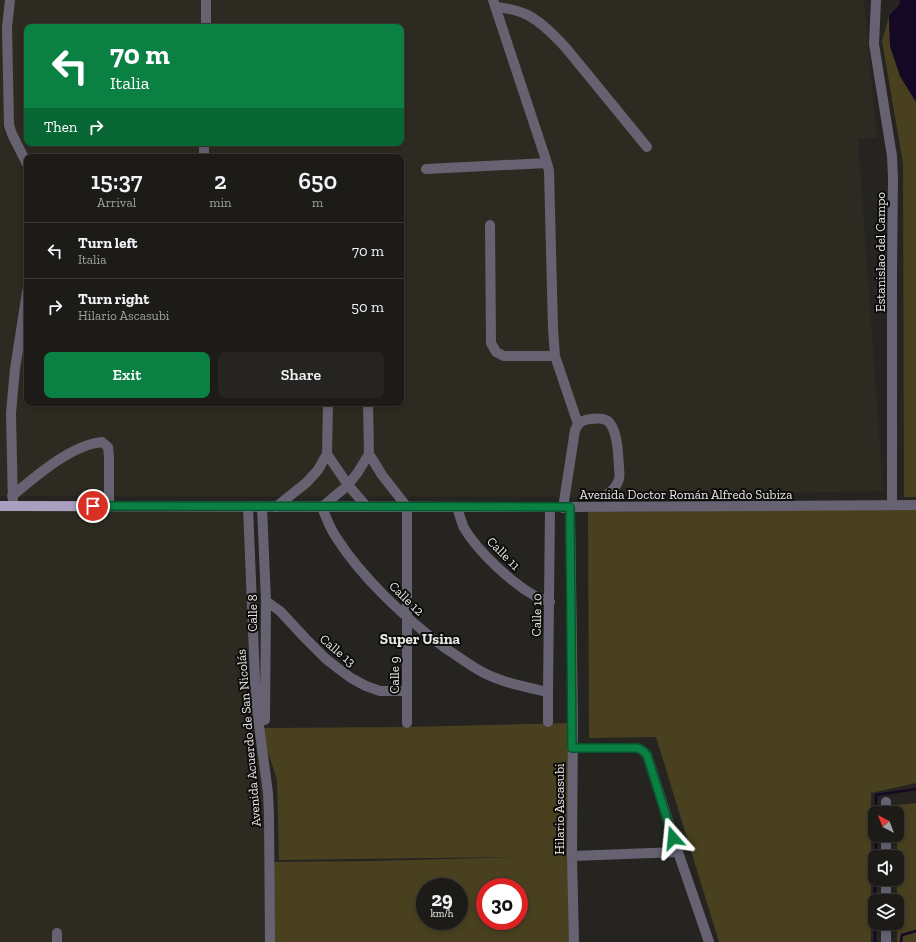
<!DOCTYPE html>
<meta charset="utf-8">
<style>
body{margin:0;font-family:"Zilla Slab",serif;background:#252421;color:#f1f3f6;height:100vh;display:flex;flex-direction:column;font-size:15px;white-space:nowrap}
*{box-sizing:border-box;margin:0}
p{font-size:13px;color:#a0a1a2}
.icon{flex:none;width:22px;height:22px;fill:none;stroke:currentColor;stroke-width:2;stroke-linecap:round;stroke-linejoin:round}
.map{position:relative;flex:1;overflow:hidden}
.panel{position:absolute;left:24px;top:154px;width:380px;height:252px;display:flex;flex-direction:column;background:#1c1b18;border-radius:8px;box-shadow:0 2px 6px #0003,0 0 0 1px #3a3937}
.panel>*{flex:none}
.guide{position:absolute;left:24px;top:24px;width:380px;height:122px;border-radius:8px;box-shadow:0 2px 6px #0003,0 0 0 1px #3a3937;background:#0b8043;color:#fff;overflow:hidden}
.needle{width:26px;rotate:318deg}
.tools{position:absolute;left:868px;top:806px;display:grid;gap:8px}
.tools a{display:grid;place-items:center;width:36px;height:36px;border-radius:8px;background:#1c1b18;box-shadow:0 2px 6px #0003,0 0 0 1px #3a3937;font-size:20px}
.speed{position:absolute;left:416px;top:878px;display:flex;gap:8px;font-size:20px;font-weight:700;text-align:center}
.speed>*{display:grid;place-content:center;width:52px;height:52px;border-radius:50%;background:#1c1b18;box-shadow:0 2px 6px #0003,0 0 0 1px #3a3937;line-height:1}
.speed small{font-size:10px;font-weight:400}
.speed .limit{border:6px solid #d22;background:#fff;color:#111}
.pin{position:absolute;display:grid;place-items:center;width:34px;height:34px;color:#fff;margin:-17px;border:2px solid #fff;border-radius:50%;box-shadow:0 1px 4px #0007}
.me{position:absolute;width:44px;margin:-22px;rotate:342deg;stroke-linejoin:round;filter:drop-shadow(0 0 3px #0008)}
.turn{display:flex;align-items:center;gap:14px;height:84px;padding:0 20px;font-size:18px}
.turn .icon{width:52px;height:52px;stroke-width:2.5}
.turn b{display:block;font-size:28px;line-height:34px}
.then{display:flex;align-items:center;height:38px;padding:0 20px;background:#0003;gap:8px;font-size:15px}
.eta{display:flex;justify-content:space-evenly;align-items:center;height:68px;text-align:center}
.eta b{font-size:24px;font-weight:600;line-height:28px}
.primary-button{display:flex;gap:8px;margin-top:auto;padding:8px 20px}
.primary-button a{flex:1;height:46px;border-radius:8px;background:#0b8043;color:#fff;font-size:16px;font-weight:600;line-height:46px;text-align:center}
.primary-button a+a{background:#252421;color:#f1f3f6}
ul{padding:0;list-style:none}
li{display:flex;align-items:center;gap:12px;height:56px;padding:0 20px;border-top:1px solid #3a3937}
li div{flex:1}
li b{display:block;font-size:15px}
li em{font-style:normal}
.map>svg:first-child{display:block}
</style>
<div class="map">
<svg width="916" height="942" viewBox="0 0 916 942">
<rect width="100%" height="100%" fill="#252420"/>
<path fill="#2d2b21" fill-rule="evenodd" d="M0 0H864L877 138 858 139 883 491 601 497 0 496ZM27 27H401V143H27ZM27 157H401V403H27Z
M0 506 248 507 268 793 270 942H0Z"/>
<path fill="#494020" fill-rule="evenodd" d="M889 16 890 46 900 76 916 102V497H904L903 163 882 41Z
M916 509V783L871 793V942H719L656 737 589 738 588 512Z
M571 723 574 942H270L269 862 374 861 520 857 279 860 277 780 266 746 264 728 407 727ZM425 887H459V921H425ZM485 887H519V921H485Z
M916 803V942H897V805Z"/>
<path fill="#150825" d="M900 0H916V102L900 76 890 46 889 16 899 5Z"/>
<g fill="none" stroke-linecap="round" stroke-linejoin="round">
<path stroke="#150825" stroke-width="2.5" d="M876 813V795L916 789
M876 857V835
M875 901V879
M875 942V923
M901 942 902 935 916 931"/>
<path stroke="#676272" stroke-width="10" d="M10 0 7 27 9 125 12 134 27 164
M493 0 547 163 549 171 553 329 555 356 578 424
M876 0 874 44 892 156 893 178 892 273V505
M496 7C505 8 514 9 523 13 539 19 555 36 566 48L647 147
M206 27V0
M204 157V143
M426 169 547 163
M490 225 491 343 496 352 504 356H555
M368 403 369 454
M327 454 348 485 367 507
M12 496C36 476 71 445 102 442L108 447 109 457V506
M13 506 11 413 15 369 27 292
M248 507 256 703 268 793 269 815 270 942
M262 507 266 601 265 720
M276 507 306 483 318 470 327 454 328 403
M457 507C459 514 461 521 464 528 479 553 511 582 535 596 540 599 545 600 550 602
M563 508 575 430C579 422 582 420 591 419 596 418 605 418 609 422 618 433 618 454 619 467 619 471 620 475 619 479 617 486 613 490 608 494
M266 601 280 611 306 639 326 659 339 669 351 678 366 686 380 691H407
M548 722V692L550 508
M407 723V507L382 475 369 454 358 472 348 485 322 507C326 518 330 528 336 537 362 578 406 619 445 648 458 656 470 666 484 673 504 683 526 687 548 692
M573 748H638L643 751 647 755 678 852 709 942
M886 813V802
M572 856 678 852
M886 857V835
M886 901V879
M57 933V942
M574 942 572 856 573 722 570 507 916 505
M886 942V923"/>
<path stroke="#ab9fc1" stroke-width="10" d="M0 506 570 507"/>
</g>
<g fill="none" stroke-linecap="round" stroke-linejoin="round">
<defs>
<path id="route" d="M93 506 570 507 572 748H638L643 751 647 755 673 838"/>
</defs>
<use href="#route" stroke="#07532c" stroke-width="10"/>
<use href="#route" stroke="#0b8043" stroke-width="7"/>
</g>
<g text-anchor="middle" stroke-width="4" stroke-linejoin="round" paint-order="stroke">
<g font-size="13" fill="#e7e7e4" stroke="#0e0d0c">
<text transform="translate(880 252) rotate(-90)" y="5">Estanislao del Campo</text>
<text x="686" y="499">Avenida Doctor Román Alfredo Subiza</text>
<text transform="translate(504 553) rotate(45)" y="5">Calle 11</text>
<text transform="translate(407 598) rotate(44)" y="5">Calle 12</text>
<text transform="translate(252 613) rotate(-90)" y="5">Calle 8</text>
<text transform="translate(536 615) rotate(-89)" y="5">Calle 10</text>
<text transform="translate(338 650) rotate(40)" y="5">Calle 13</text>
<text transform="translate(394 675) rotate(-90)" y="5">Calle 9</text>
<text transform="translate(248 738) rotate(-95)" y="5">Avenida Acuerdo de San Nicolás</text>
<text transform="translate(559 809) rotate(-90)" y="5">Hilario Ascasubi</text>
</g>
<g font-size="15" font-weight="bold" fill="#e7e7e4" stroke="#0e0d0c">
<text x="420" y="644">Super Usina</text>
</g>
</g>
</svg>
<div class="tools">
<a><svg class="needle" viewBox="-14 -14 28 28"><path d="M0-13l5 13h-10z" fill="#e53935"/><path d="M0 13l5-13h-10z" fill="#a0a1a2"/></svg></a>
<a><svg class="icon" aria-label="sound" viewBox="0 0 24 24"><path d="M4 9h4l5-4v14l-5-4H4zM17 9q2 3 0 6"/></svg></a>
<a><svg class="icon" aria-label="layers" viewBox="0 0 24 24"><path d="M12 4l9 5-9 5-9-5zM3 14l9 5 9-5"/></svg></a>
</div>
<div class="speed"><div>29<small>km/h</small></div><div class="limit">30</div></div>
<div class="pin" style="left:93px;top:506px;background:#d93025"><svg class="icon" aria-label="arrive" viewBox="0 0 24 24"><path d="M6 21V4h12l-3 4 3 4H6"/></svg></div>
<svg class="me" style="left:673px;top:838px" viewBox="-20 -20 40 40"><path d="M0-17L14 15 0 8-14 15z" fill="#0b8043" stroke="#fff" stroke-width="4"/></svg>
<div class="guide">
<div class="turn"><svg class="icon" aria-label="left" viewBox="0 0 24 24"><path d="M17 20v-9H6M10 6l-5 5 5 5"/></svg><div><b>70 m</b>Italia</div></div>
<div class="then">Then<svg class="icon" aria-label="right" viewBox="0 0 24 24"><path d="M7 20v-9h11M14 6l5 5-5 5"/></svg></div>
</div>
<section class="panel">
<div class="eta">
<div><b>15:37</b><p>Arrival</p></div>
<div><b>2</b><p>min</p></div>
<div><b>650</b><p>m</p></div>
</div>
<ul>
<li><svg class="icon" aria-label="left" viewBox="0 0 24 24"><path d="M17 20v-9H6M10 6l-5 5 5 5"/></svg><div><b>Turn left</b><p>Italia</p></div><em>70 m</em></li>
<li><svg class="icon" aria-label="right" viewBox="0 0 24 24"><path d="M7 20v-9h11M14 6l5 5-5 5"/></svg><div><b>Turn right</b><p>Hilario Ascasubi</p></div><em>50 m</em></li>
</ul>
<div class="primary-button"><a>Exit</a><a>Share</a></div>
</section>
</div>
